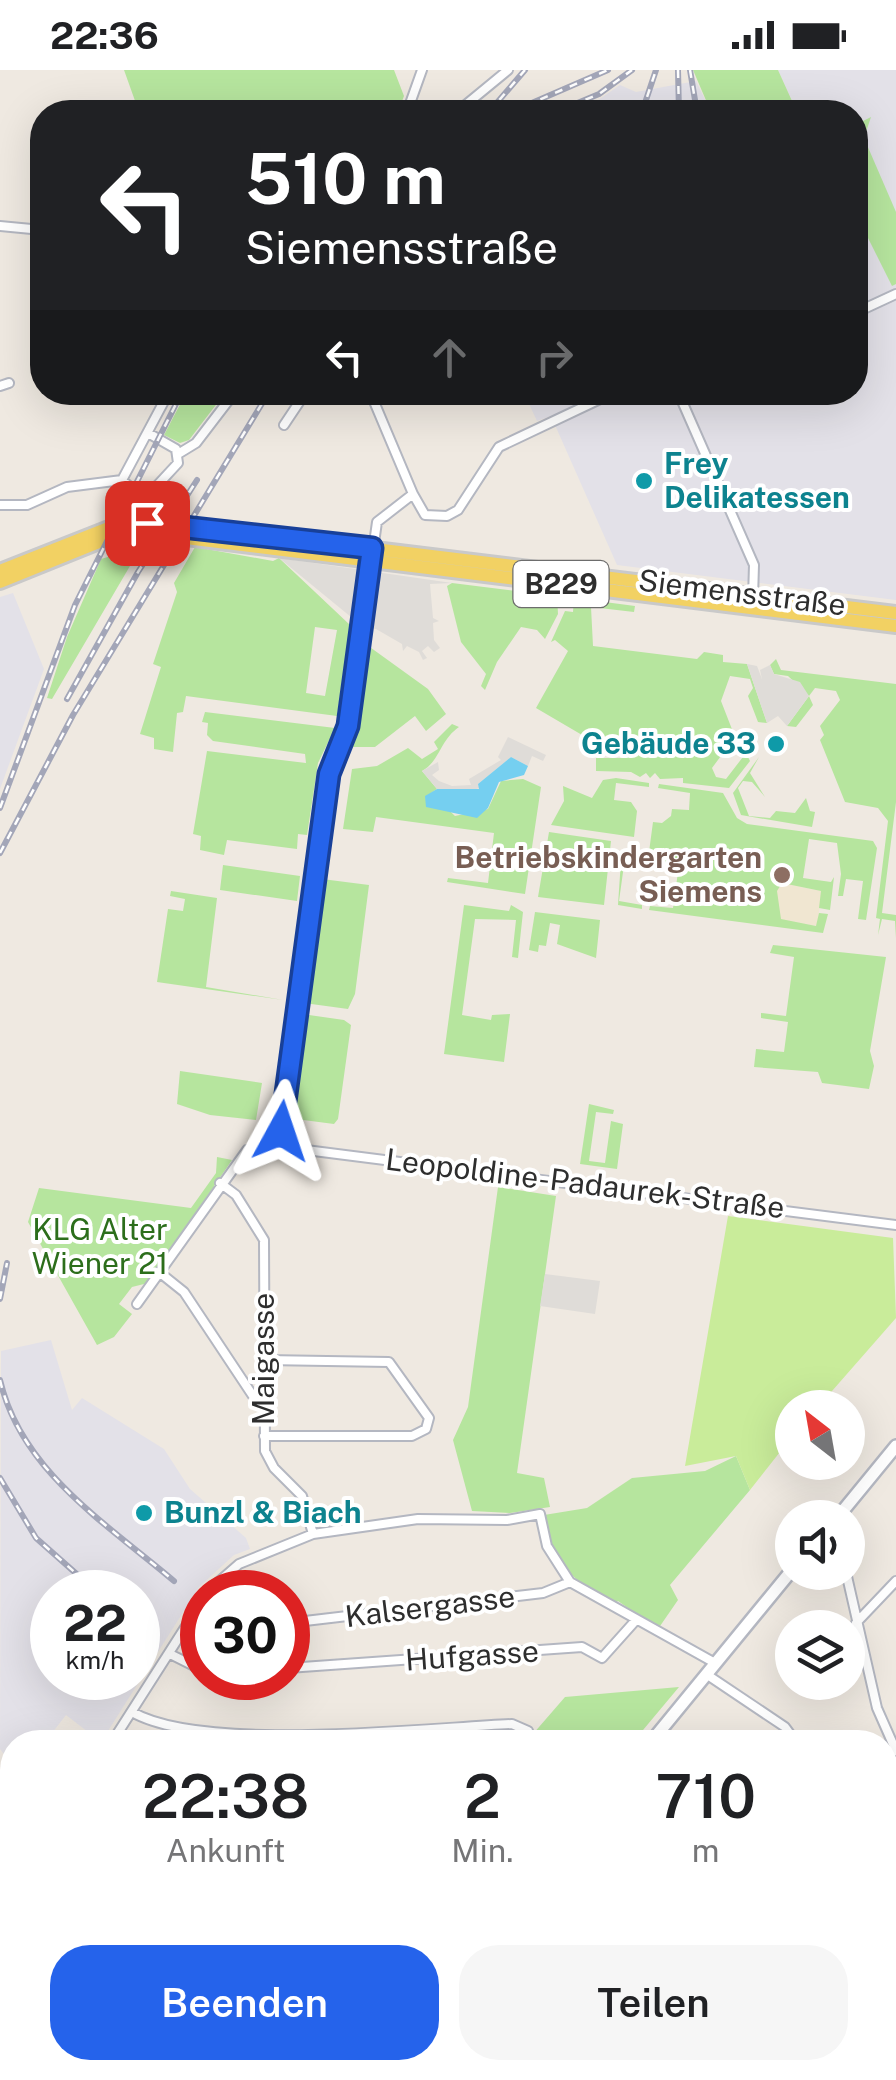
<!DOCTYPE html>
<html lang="de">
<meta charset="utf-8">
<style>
body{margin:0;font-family:"Public Sans",sans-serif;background:#f6f6f6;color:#202124;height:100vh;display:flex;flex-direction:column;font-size:38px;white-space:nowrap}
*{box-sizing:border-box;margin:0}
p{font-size:32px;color:#757577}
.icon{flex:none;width:55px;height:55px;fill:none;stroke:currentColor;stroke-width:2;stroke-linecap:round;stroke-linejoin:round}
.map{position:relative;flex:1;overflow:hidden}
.side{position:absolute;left:0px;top:1660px;width:898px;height:350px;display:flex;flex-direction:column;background:#fff;border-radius:40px 40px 0 0;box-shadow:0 10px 40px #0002}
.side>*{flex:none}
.banner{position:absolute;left:30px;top:30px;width:838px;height:305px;border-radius:40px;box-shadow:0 10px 40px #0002;background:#202124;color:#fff;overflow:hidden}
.needle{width:65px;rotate:329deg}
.controls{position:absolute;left:775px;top:1320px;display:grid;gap:20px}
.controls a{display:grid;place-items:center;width:90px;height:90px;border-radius:50%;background:#fff;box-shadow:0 10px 40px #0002;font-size:50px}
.speed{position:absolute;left:30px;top:1500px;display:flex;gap:20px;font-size:50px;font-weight:700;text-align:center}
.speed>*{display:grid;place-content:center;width:130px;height:130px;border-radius:50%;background:#fff;box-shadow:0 10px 40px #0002;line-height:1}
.speed small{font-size:25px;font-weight:400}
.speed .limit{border:15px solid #d22;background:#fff;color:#111}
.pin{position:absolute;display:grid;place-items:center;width:85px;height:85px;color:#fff;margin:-42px;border-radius:20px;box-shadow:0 5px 15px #0006}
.me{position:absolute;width:110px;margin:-55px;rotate:5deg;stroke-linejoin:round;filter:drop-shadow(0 0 8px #0008)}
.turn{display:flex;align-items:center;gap:35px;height:210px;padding:0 50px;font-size:45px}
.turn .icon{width:130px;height:130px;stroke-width:2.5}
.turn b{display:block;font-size:70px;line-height:85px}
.lanes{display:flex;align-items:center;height:95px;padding:0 50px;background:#0003;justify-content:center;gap:50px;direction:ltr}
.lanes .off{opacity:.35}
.eta{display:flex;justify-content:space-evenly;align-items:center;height:170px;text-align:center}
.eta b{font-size:60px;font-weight:600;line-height:70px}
.primary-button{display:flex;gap:20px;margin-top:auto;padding:20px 50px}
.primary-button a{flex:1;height:115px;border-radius:40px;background:#2563eb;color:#fff;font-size:40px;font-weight:600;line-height:115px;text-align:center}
.primary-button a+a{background:#f6f6f6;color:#202124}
.status{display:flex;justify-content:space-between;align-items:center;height:70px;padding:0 50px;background:#fff;direction:ltr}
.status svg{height:28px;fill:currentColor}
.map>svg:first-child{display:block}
</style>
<div class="status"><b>22:36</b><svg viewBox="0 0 49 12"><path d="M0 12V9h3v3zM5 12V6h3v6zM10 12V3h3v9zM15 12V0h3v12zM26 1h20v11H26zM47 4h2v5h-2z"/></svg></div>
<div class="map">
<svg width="896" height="2010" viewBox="0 0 896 2010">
<rect width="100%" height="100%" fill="#efe9e1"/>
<path fill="#e3e1e8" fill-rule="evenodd" d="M778 0H896V530L617 495 551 346 537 351 524 323 855 322V42H797Z
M696 11 711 42H581L620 15 636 22Z
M13 523 44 599 0 719V527Z
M51 1270 72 1340 82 1328 164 1379 190 1419 246 1468 250 1479 234 1485 199 1517 101 1672 66 1645 45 1672H12V1699L6 1695 7 1688 0 1679 1 1281ZM52 1522H138V1608H52Z"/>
<path fill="#f0e6d1" d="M808 769 801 817 822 821 817 856 756 847Z"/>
<path fill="#b6e59e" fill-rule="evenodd" d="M124 0H394L404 26 398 42H139Z
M693 0H778L797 42H711Z
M871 47 864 68 896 142V214L892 216 855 142V55Z
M186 323H225L189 370 180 373 164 365Z
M195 477 273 491 279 488 350 555 337 646 186 626 183 642 177 643 173 682 154 679V668L140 664 161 597 153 594 177 522 174 513ZM315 557 337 560 325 626 306 623Z
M131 480 137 484 52 629 47 628 67 567 101 489Z
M452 513 557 526 558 544 545 569 537 560 521 557 497 592 485 620 481 616 486 604 461 572 447 516Z
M574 528 635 536 634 542 591 537 593 576 697 589 704 582 723 585V592L747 594 767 653 758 652 748 626 753 618 750 609 730 606 721 631 735 667 712 698 716 707 726 709 746 683 750 691 729 718 683 713V708L660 709 655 703 650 708 646 703 640 707 631 702 596 701V688H622L631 673 594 672 536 638 568 581 555 570 551 572 565 541 573 542Z
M367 575 428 619 446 644 426 661 415 646 375 677H353Z
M776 589 781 600 896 614V732L882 843 896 845V868L895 851 882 849 878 865 880 849 876 848 888 751 878 738 845 732 820 670 824 665 820 656 840 630 836 621 815 618 809 626 813 635 796 657 787 656 809 626 788 606 774 604 770 595Z
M205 642 335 658 318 693 307 765 298 764 297 779 227 770 224 785 200 780 201 766 193 764 207 681 306 693 305 684 213 671 207 665 208 653 202 652Z
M452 654 459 657C440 670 440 691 422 701L437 719 431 723 455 746 488 739 501 711 523 709 541 717 525 824 447 812 448 808 488 813 494 763 376 747 373 762 343 759 352 699 377 696 408 678 422 689 438 679 434 672Z
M759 687 750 703 765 727 752 712 743 711 738 718 749 746 770 748 776 741 795 743 806 728 810 741 815 742 812 757 741 745 733 723Z
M616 708 649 713V717L616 713 614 730 631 732 637 741 634 767 551 755 564 731 563 716 592 728 603 710Z
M659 714 723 723 737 748 747 754 873 771 877 778 866 850 858 849 863 811 846 809 843 826H838L841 804 837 773 809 769 803 808 831 812 834 807 830 840 819 838 821 821 782 813 777 821 781 849 816 856 819 843 828 844 823 863 649 840 650 836 673 838 678 802 624 795 619 831 642 835V839L618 835 621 790 639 792 638 780 649 782 653 752 662 753 671 746 672 739 689 740 690 723 658 718Z
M549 762 611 771 604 835 538 827Z
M223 795 300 806 297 831 220 820Z
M322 809 369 815 355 924 348 939 304 933Z
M171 821 217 828 206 917 283 930 157 912 168 839 183 841 185 829 170 826Z
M464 835 509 841 511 835 523 842 518 888 512 887 516 850 475 849 462 945 491 950 492 945 510 944 504 992 444 984Z
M535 842 600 850 596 888 557 874 560 855 550 853 546 876 539 875 538 882 529 880Z
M773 875 886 887 870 981 874 996 869 1019 822 1013 818 1002 754 997 756 979 784 982 788 952 761 948V943L786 946 794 887 770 883Z
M302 944 344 950 351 955 338 1049 334 1054 288 1048Z
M180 1001 262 1013 256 1050 210 1045 177 1034Z
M589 1034 614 1040 613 1044 596 1042 589 1091 605 1093 611 1051 623 1054 617 1099 580 1094Z
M217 1087 232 1090 148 1213 132 1217 119 1234 132 1244 114 1267 97 1275 28 1152 39 1118 191 1138 216 1103Z
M498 1117 556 1126 517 1403 544 1408 550 1437 510 1443 472 1441 453 1370 468 1337Z
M736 1386 750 1420 670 1515 678 1530 658 1559 618 1531 614 1534C571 1509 554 1496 544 1445L587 1438 632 1408 705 1401Z
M679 1617 633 1672H526L565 1627Z
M896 1896V2010H474L481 2008 478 1998H885V1897Z"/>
<path fill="#c9ec9a" d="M728 1146 893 1168 896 1248 818 1337 804 1332 792 1338 779 1357 791 1368 750 1420 736 1386 685 1396Z"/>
<path fill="#dfdcd8" d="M279 488 452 513 430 514 433 548 439 551 433 553 434 570 440 578 434 582 428 576 422 581 427 588 423 590 419 582 407 576 403 581 402 574 376 559 350 555 351 547Z
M747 594 757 596 762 609 760 600 770 595 774 604 800 612 809 626 787 656 778 646 767 653Z
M508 667 546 685 543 691 532 686 528 696 511 687 478 714 480 718 466 722 437 719 422 701 438 692 439 700 432 705 439 711 452 716 471 715 469 709 501 690 498 687Z
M545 1204 600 1211 595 1244 540 1236Z"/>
<path fill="#75cff0" d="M511 687 528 696 524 705 499 712 488 738 477 748 426 737 425 726 437 719H479L478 714Z"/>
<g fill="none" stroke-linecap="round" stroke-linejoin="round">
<defs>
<path id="street" d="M407 42 422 0
M457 42 508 0
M0 156 42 160
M855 243 896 224
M0 316 9 313
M370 322 413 424 377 452 348 656 329 704 279 1047 284 1067 306 1080 896 1155
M678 322 754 495 753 528
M284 355 306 322
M178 384 196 373 235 322
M122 410 130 417 153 420 178 393 176 379 148 363
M413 424 425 445 447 446 458 440 499 377 615 322
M0 435H27L67 417 122 410 169 322
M220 1113 236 1125 264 1170 265 1381 274 1398 302 1426 313 1464
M159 1202 184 1222 253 1326 264 1331
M137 1234 247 1080
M264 1366H412L426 1359 429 1348 389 1292 265 1290
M846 1502 877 1638 896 1681
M207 1522 239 1494 313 1464 418 1449 507 1450 540 1444 547 1476 570 1512 715 1593
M288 1553 543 1523 570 1512
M856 1553 896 1511
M170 1584 202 1600
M288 1598 582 1577 602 1588 636 1550
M706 1604 785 1657 796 1672
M132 1642C203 1683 423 1658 512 1654L528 1661
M112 1672 202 1531
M333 1998 348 2010"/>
<path id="secondary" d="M837 1448 896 1376
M651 1672 792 1500
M376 2010 386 1998"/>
<path id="primary" d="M0 501 111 457 163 453 896 543
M0 512 104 470 146 463 896 556
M0 1949 12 1952
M0 1960 12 1962
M145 1998 193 2010
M189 1998 236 2010"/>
</defs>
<use href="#street" stroke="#b4b7c1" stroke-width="12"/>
<use href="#secondary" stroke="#b4b7c1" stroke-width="16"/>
<use href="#primary" stroke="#c9c9c9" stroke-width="18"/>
<use href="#street" stroke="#fff" stroke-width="8"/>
<use href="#secondary" stroke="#fff" stroke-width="11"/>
<use href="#primary" stroke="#f2d163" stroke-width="12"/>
<defs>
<path id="rail" d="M678 0 679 42
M690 0 697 42
M489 42 525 0
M511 42 608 0
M556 42 599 24 632 0
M642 42 656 0
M67 629 138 502 197 410
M0 738 75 535 182 322
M0 783 73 645 269 322
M0 1229 7 1193
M0 1310C21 1401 107 1454 174 1511
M0 1408 36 1468 97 1522"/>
</defs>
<use href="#rail" stroke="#a3a6b8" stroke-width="6"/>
<use href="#rail" stroke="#fff" stroke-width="2.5" stroke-dasharray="8" stroke-linecap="butt"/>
</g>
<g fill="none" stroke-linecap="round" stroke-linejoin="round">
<defs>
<path id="route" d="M147 453 372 478 348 656 329 704 281 1061"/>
</defs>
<use href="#route" stroke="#184099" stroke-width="25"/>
<use href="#route" stroke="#2563eb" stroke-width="18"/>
</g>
<g fill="#0f9aa8" stroke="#fff" stroke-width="4">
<circle cx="644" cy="411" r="10"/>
<circle cx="776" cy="674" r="10"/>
<circle cx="144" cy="1443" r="10"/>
</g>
<circle fill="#8d6e63" stroke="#fff" stroke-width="4" cx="782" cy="805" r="10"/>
<g text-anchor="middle" stroke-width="8" stroke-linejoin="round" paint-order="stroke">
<rect fill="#fff" stroke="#6d6d6d" stroke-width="2.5" x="513.5" y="491" width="95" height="46" rx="8"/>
<g font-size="28" font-weight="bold" fill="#2e2e2e">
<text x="561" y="524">B229</text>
</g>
<g font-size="30" font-weight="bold" fill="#0d838f" stroke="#fff" text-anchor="start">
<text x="664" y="404">Frey<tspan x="664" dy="34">Delikatessen</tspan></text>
<text x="756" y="684" text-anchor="end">Gebäude 33</text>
<text x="164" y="1453">Bunzl &amp; Biach</text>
</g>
<g font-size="30" fill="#2e2e2e" stroke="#fff">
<text transform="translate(742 523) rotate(7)" y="10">Siemensstraße</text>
<text transform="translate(585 1114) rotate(7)" y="10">Leopoldine-Padaurek-Straße</text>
<text transform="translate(264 1289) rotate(-90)" y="10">Maigasse</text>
<text transform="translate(430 1537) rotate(-7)" y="10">Kalsergasse</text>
<text transform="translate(472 1586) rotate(-4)" y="10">Hufgasse</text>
</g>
<g font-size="30" font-weight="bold" fill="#785e54" stroke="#fff" text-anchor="end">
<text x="762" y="798">Betriebskindergarten<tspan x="762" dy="34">Siemens</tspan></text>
</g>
<g font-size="30" fill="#2c6e1b" stroke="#fff">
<text x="100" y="1170">KLG Alter<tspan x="100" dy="34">Wiener 21</tspan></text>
</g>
</g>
</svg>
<div class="controls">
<a><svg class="needle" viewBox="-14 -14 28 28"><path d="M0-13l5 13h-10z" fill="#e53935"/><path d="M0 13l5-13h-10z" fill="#757577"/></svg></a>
<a><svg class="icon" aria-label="sound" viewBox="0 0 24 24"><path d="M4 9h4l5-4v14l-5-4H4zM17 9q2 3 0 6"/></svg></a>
<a><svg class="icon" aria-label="layers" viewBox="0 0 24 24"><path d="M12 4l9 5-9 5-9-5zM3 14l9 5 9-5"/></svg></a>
</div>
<div class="speed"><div>22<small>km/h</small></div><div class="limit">30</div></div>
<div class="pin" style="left:147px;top:453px;background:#d93025"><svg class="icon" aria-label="arrive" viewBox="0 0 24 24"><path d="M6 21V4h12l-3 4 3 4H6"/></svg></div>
<svg class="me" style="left:281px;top:1061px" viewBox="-20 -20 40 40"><path d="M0-17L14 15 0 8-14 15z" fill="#2563eb" stroke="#fff" stroke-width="4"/></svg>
<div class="banner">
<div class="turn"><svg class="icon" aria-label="left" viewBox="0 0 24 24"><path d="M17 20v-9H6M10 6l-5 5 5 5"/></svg><div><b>510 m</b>Siemensstraße</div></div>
<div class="lanes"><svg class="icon" aria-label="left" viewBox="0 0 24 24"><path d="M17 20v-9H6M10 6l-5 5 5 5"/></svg><svg class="icon off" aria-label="ahead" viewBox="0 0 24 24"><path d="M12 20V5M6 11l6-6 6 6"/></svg><svg class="icon off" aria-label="right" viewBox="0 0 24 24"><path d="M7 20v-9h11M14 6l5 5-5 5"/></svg></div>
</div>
<section class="side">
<div class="eta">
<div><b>22:38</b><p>Ankunft</p></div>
<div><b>2</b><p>Min.</p></div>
<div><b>710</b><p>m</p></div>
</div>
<div class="primary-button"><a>Beenden</a><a>Teilen</a></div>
</section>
</div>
